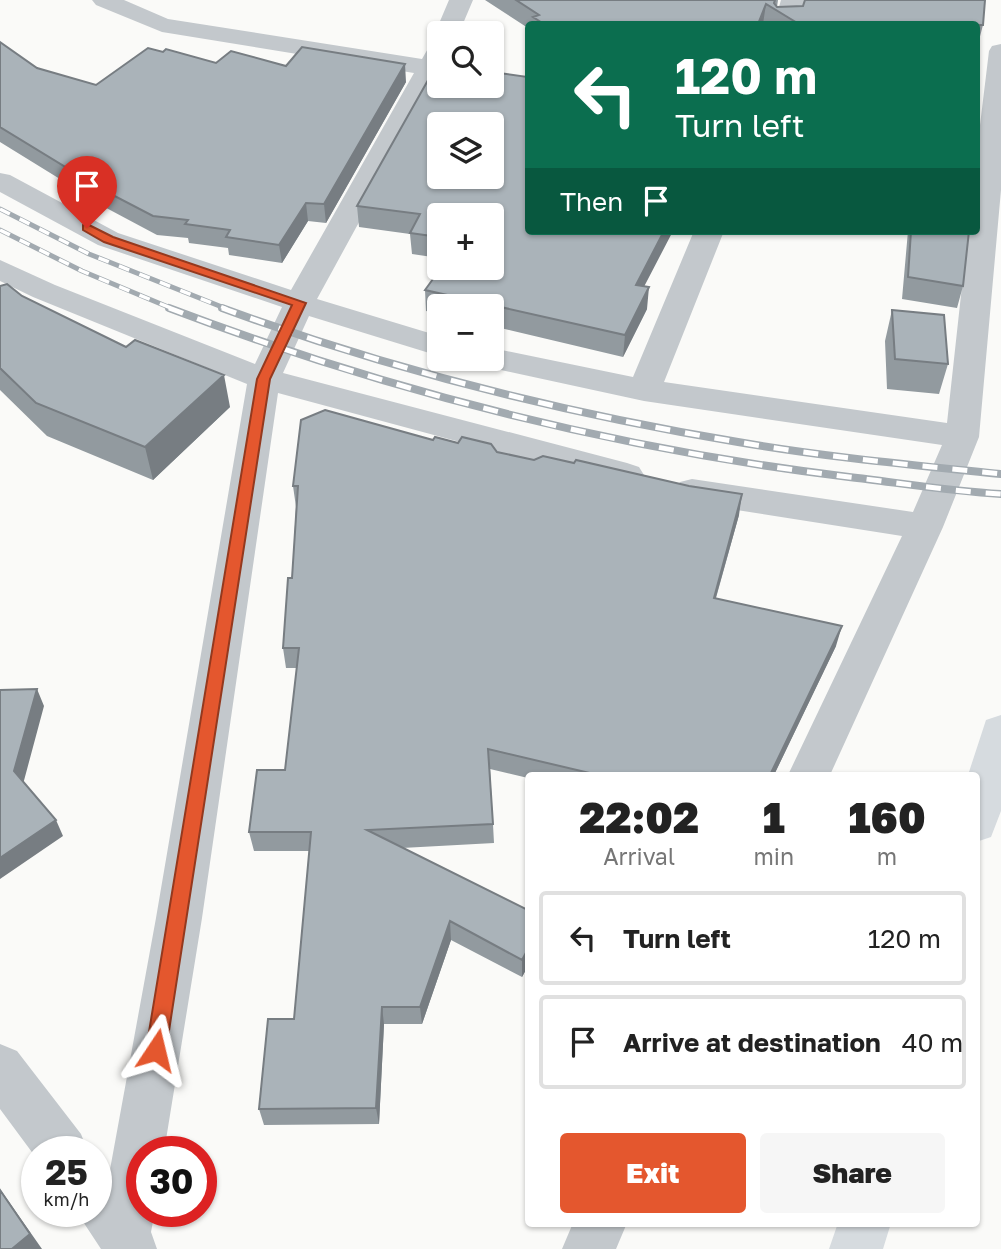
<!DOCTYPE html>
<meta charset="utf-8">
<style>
body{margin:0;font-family:"Golos Text",sans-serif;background:#f6f6f6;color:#222;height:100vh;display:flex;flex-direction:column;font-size:26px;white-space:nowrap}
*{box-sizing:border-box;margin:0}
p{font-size:23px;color:#767676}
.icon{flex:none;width:38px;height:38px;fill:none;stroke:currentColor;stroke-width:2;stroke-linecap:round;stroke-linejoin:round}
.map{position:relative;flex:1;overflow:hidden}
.sheet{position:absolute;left:525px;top:772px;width:455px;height:455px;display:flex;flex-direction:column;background:#fff;border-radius:7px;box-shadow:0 2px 5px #0004}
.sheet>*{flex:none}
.hud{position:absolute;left:525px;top:21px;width:455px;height:214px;border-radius:7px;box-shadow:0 2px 5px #0004;background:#0b6e4f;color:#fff;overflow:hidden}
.tools{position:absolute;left:427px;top:21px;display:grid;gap:14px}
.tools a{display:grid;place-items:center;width:77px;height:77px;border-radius:7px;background:#fff;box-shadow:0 2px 5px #0004;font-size:35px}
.speed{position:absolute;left:21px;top:1136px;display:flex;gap:14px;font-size:35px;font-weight:700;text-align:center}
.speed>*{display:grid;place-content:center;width:91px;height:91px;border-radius:50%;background:#fff;box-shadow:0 2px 5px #0004;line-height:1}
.speed small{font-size:18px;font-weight:400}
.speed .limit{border:10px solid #d22;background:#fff;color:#111}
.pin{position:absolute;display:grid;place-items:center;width:60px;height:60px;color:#fff;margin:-72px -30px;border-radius:50% 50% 50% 0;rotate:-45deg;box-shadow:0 0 7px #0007}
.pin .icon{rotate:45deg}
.me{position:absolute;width:77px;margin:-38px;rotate:10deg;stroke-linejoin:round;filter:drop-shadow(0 0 5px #0008)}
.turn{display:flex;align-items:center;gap:24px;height:147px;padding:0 35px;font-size:32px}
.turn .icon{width:91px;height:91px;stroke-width:2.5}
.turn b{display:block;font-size:49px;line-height:60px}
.then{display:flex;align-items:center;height:66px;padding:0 35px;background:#0003;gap:14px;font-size:26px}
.eta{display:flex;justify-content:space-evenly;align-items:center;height:119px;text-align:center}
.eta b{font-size:42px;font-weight:800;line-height:49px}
.button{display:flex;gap:14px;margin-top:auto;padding:14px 35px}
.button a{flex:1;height:80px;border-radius:7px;background:#e4572e;color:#fff;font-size:28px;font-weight:800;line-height:80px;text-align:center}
.button a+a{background:#f6f6f6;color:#222}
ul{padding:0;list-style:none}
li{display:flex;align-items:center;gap:21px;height:94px;margin:0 14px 10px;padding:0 21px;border:4px solid #e0e0e0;border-radius:7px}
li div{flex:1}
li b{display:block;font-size:26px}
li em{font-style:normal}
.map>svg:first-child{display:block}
</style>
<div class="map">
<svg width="1001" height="1249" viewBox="0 0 1001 1249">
<rect width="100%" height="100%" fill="#fafaf8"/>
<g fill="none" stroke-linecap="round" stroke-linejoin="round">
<path fill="#c3c8cc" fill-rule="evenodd" d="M92 0H124L168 19 422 59 430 45 439 43V76L317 299 439 336V356L309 316 283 373 627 463 639 467 644 475 639 483 627 487 278 393 202 918 164 1152H142V1211H155L151 1232 157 1249H101L76 1211H96V1170L109 1175 156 918 247 384 33 297 0 281V260L55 285 255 364 282 307 98 245 0 192V173L10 175 118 233 291 290 414 73 162 32 96 5Z
M449 0H473L459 33H439L438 38 435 33Z
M781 0H805L798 24H774Z
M1001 44V190L979 437 943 527 830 775H788L902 536 692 503 680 500 674 491 680 482 692 479 913 512 942 445 644 401 492 368 481 365 476 359H492V348L633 377 694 231H724L664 382 947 423 968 231H976V158L989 51 992 46Z
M0 1044 17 1051 81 1134 88 1152H37V1159L0 1109Z
M573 1223H627L616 1249H562Z"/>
<path fill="#d6dbdf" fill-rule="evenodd" d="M1001 715V811L991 837 976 842V775H968L986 720Z
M838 1223H891L883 1249H829Z"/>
<defs>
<path id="rail-far1" d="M0 209 89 254 227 309
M0 230 82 271 173 309"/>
<path id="rail" d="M169 308C388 391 616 449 849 477 900 483 950 491 1001 494
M222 308C389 369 563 413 738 442 825 457 913 465 1001 474"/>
</defs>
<use href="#rail-far1" stroke="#a2aab0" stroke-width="5"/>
<use href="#rail" stroke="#a2aab0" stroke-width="8"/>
<use href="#rail-far1" stroke="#fff" stroke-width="3.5" stroke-dasharray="11" stroke-linecap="butt"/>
<use href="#rail" stroke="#fff" stroke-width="5" stroke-dasharray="15" stroke-linecap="butt"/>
</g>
<path fill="#929a9f" d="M485 0H778L777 7 803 6 805 0H985L983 25 978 44 976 79V24H528V28Z
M0 42 37 68 96 85 163 52 216 63 286 66 406 82 326 223 308 221 282 263 229 255 228 248 189 243 188 238 157 235 82 195 81 192 0 142Z
M528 77 644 286 647 309 623 357 492 326V306H439V314L426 311 425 290 492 268 439 215V258L412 254 410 234 359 227 357 206Z
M908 231H969L963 286 957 308 902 299Z
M0 286 22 296 230 407 153 480 47 436 0 390Z
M892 310 948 364 939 394 887 389 885 341Z
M433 440 497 452 739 515 716 598 836 646 774 775H528V778L490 769 494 843 402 848 528 910V966L522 977 451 940 422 1024H384L379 1124 264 1125 259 1109 294 1019 310 851H254L249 832 285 770 297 668H286L283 648 292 578 296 507 293 486Z"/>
<path fill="#777d82" d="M766 4 763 24H758Z
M405 64 406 82 326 223 324 204Z
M306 203 308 221 282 263 279 245Z
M664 231H673L634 306 636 285Z
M649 287 647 309 623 357 625 335Z
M224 375 230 407 153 480 145 447Z
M742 494 739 515 710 618 714 598Z
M842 626 836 646 774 775H770Z
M37 689 44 706 22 788 14 771Z
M56 820 63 836 0 879V858Z
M450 921 451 940 422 1024 420 1007Z
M528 949V966L522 977V960Z
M382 1007 384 1024 379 1124 376 1108Z
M0 1189 42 1249H14Z"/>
<path fill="#aab3b9" stroke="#777d82" stroke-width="2" fill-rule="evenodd" d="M516 0H775L774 3 777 7 803 6 805 0H985L983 25H979L976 79V24H799L766 4 758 24H544L533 17 539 15Z
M0 42 37 68 96 85 148 48 163 52 166 49 216 63 231 51 286 66 302 47 405 64 324 204 306 203 279 245 226 237 230 230 185 224 188 220 153 216 78 177 80 176 0 127Z
M436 66H439V86H492V72L528 77V231H664L636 285 649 287 625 335 425 290 441 268H492V215H439V237L410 233 420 214 357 206ZM439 124H492V177H439Z
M911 231H969L963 286 908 277Z
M7 284 22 296 126 347 135 340 224 375 145 447 36 403 0 368V286Z
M892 310 944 315 948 364 895 359Z
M325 410 433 440 435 437 458 443 462 437 491 444 497 452 534 460 543 456 574 463 576 460 689 486 742 494 714 598 842 626 770 775H598L488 749 493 824 367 830 528 910V949L522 960 450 921 420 1007H382L376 1108 259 1109 268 1019H294L311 832H249L257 770H285L299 648H283L288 578H292L298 486H293L301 420Z
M37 689 14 771 56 820 0 858V690Z
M0 1190 30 1234 13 1248 14 1249H0Z"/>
<path fill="#e4572e" stroke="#94391e" stroke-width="2" d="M87 224 113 237 306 303 270 379 166 1050 163 1057 156 1060 149 1057 146 1050 257 379 292 305 104 242 83 230V225Z"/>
</svg>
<div class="tools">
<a><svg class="icon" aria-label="search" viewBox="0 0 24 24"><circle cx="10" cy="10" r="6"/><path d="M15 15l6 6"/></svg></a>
<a><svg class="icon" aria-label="layers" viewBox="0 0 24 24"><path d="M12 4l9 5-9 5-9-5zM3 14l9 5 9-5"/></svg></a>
<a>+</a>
<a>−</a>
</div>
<div class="speed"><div>25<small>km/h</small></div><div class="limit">30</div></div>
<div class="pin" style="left:87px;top:228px;background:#d93025"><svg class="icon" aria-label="arrive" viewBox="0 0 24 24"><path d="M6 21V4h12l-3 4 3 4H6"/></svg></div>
<svg class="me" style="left:156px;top:1050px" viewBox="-20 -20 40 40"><path d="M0-17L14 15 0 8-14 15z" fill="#e4572e" stroke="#fff" stroke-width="4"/></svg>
<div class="hud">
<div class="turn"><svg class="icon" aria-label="left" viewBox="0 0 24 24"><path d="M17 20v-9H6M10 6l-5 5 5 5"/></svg><div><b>120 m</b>Turn left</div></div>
<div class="then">Then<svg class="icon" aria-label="arrive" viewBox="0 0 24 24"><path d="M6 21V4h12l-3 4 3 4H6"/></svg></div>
</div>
<section class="sheet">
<div class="eta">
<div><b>22:02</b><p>Arrival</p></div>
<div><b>1</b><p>min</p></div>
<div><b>160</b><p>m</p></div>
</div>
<ul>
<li><svg class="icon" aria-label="left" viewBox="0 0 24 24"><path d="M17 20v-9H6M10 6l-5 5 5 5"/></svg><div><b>Turn left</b></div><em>120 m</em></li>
<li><svg class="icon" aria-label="arrive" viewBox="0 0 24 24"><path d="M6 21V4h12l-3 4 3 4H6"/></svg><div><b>Arrive at destination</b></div><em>40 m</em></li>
</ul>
<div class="button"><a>Exit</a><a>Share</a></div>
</section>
</div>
